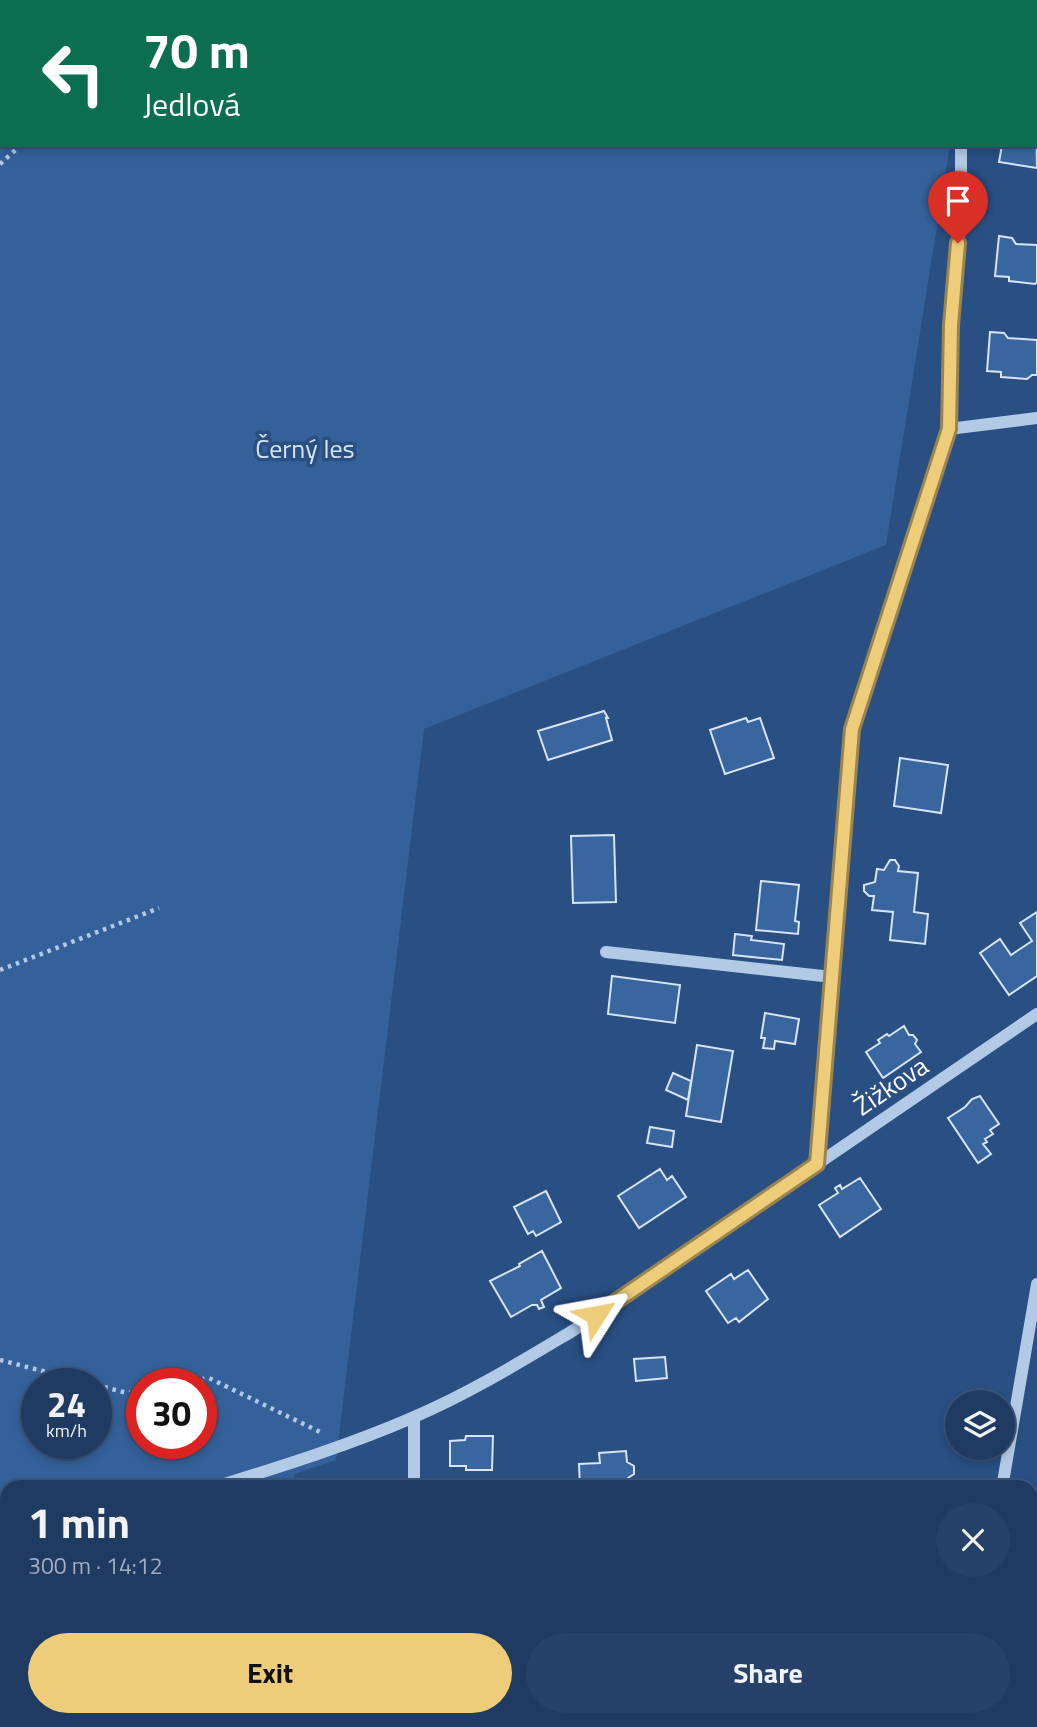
<!DOCTYPE html>
<meta charset="utf-8">
<style>
body{margin:0;font-family:"Titillium Web",sans-serif;background:#274268;color:#f1f3f6;height:100vh;display:flex;flex-direction:column;font-size:26px;white-space:nowrap}
*{box-sizing:border-box;margin:0}
p{font-size:23px;color:#a1adbe}
.icon{flex:none;width:38px;height:38px;fill:none;stroke:currentColor;stroke-width:2;stroke-linecap:round;stroke-linejoin:round}
.map{position:relative;flex:1;overflow:hidden}
.details{position:absolute;left:0px;top:1480px;width:1038px;height:247px;display:flex;flex-direction:column;background:#1f3b62;border-radius:21px 21px 0 0;box-shadow:0 4px 10px #0003,0 0 0 2px #3c5577}
.details>*{flex:none}
.hud{position:absolute;left:0px;top:0px;width:1038px;height:147px;box-shadow:0 4px 10px #0003,0 0 0 2px #3c5577;background:#0b6e4f;color:#fff;overflow:hidden}
.buttons{position:absolute;left:945px;top:1390px;display:grid;gap:14px}
.buttons a{display:grid;place-items:center;width:70px;height:70px;border-radius:50%;background:#1f3b62;box-shadow:0 4px 10px #0003,0 0 0 2px #3c5577;font-size:35px}
.speed{position:absolute;left:21px;top:1368px;display:flex;gap:14px;font-size:35px;font-weight:700;text-align:center}
.speed>*{display:grid;place-content:center;width:91px;height:91px;border-radius:50%;background:#1f3b62;box-shadow:0 4px 10px #0003,0 0 0 2px #3c5577;line-height:1}
.speed small{font-size:18px;font-weight:400}
.speed .limit{border:10px solid #d22;background:#fff;color:#111}
.pin{position:absolute;display:grid;place-items:center;width:60px;height:60px;color:#fff;margin:-72px -30px;border-radius:50% 50% 50% 0;rotate:-45deg;box-shadow:0 0 7px #0007}
.pin .icon{rotate:45deg}
.me{position:absolute;width:77px;margin:-38px;rotate:56deg;stroke-linejoin:round;filter:drop-shadow(0 0 5px #0008)}
.turn{display:flex;align-items:center;gap:24px;height:147px;padding:0 28px;font-size:32px}
.turn .icon{width:91px;height:91px;stroke-width:2.5}
.turn b{display:block;font-size:49px;line-height:60px}
.round{display:grid;place-items:center;flex:none;width:74px;height:74px;border-radius:37px;background:#274268}
.head{display:flex;align-items:center;justify-content:space-between;height:119px;padding:0 28px}
h1{font-size:42px;font-weight:700;line-height:52px}
.button{display:flex;gap:14px;margin-top:auto;padding:14px 28px}
.button a{flex:1;height:80px;border-radius:42px;background:#edcd7a;color:#111;font-size:28px;font-weight:700;line-height:80px;text-align:center}
.button a+a{background:#274268;color:#f1f3f6}
.map>svg:first-child{display:block}
</style>
<div class="map">
<svg width="1037" height="1727" viewBox="0 0 1037 1727">
<rect width="100%" height="100%" fill="#294f83"/>
<path fill="#34619a" fill-rule="evenodd" d="M0 0 630 2H2V145H950L886 545 424 729 336 1460 294 1474 293 1487 7 1488V1720H277V1727H0ZM37 1384H96V1444H37ZM142 1384H201V1444H142Z"/>
<path fill="#3a669f" stroke="#d6e4f5" stroke-width="2" d="M1036 107 1037 168 999 162 1002 145H1036Z
M999 236 1012 238 1016 244 1037 245V282L1035 284 1009 281V277L995 276Z
M990 332 1004 333 1008 338 1037 340V375H1032L1027 379 1001 377V372L987 371Z
M604 711 608 718H606L612 740 548 760 538 731Z
M746 718 748 722 760 718 774 758 725 774 710 730Z
M900 758 948 765 941 813 894 806Z
M614 835 616 902 573 903 571 836Z
M890 860H895L899 866 898 871 918 873 914 912 928 914 925 944 890 940 893 912 872 910 874 896H869L864 891V885L875 882 877 869 884 870Z
M761 881 799 885 795 921 799 922 798 934 756 930Z
M1037 912V976L1009 995 980 953 1000 939 1011 955 1032 941 1020 923Z
M735 934 752 936 751 940 784 944 782 960 733 955Z
M612 976 680 985 675 1023 608 1014Z
M765 1013 799 1019 795 1044 775 1041 774 1049 763 1048 765 1038H761Z
M904 1026 909 1035H913L917 1040 915 1044 921 1052 883 1078 866 1052 880 1043 878 1040 887 1034 889 1036Z
M697 1045 733 1051 721 1122 686 1116Z
M673 1073 691 1081 688 1100 666 1090Z
M980 1096 999 1124 990 1130 993 1134 985 1139 987 1142 983 1144 991 1154 978 1163 948 1118 965 1107 972 1099Z
M650 1127 674 1131 672 1147 647 1143Z
M660 1169 667 1180 672 1176 686 1197 639 1228 618 1196Z
M860 1178 881 1209 840 1237 819 1205 838 1193 835 1188 840 1185 842 1189Z
M546 1191 561 1222 536 1236 533 1231 528 1234 514 1207Z
M542 1251 561 1288 541 1300 544 1307 539 1309 537 1305H532L511 1317 490 1281 520 1266 519 1264Z
M748 1270 768 1299 739 1322 736 1318 728 1323 706 1291 731 1274 734 1279Z
M665 1357 667 1378 636 1381 634 1359Z
M466 1436H493L492 1470H466V1466H450V1441L465 1440Z
M626 1451 627 1462 634 1466V1474L628 1478 629 1488H580L579 1464 600 1463 599 1453Z
M1031 1573 1037 1574V1610H1031Z
M1031 1610H1037V1636H1031Z
M1031 1645H1037V1666L1031 1665Z"/>
<g fill="none" stroke-linecap="round" stroke-linejoin="round">
<path stroke="#b3cae6" stroke-width="4.5" stroke-dasharray="3.5 5" stroke-linecap="butt" d="M599 0 603 2
M135 2 136 0
M0 164 21 145
M0 970 159 908
M0 1360 93 1384
M176 1384 209 1378 320 1432
M96 1385 127 1393 142 1391
M276 1727V1720"/>
<path stroke="#b3cae6" stroke-width="12" d="M998 2 1001 0
M949 429 1037 418
M606 952 832 977
M817 1164 852 729 949 429 951 325 961 216V145
M212 1488C279 1467 350 1445 414 1417 470 1393 522 1361 574 1330L1037 1014
M414 1488V1417
M1002 1488 1037 1284
M0 1553 7 1551
M1031 1680H1037"/>
</g>
<g fill="none" stroke-linecap="round" stroke-linejoin="round">
<defs>
<path id="route" d="M596 1315 817 1164 852 729 949 429 951 325 958 243"/>
</defs>
<use href="#route" stroke="#9a854f" stroke-width="18"/>
<use href="#route" stroke="#edcd7a" stroke-width="12"/>
</g>
<g text-anchor="middle" stroke-width="7" stroke-linejoin="round" paint-order="stroke">
<g font-size="26" fill="#d6e4f5" stroke="#294f83">
<text x="305" y="458">Černý les</text>
</g>
<g font-size="26" fill="#fff" stroke="#294f83">
<text transform="translate(891 1086) rotate(-34)" y="9">Žižkova</text>
</g>
</g>
</svg>
<div class="buttons">
<a><svg class="icon" aria-label="layers" viewBox="0 0 24 24"><path d="M12 4l9 5-9 5-9-5zM3 14l9 5 9-5"/></svg></a>
</div>
<div class="speed"><div>24<small>km/h</small></div><div class="limit">30</div></div>
<div class="pin" style="left:958px;top:243px;background:#d93025"><svg class="icon" aria-label="arrive" viewBox="0 0 24 24"><path d="M6 21V4h12l-3 4 3 4H6"/></svg></div>
<svg class="me" style="left:596px;top:1315px" viewBox="-20 -20 40 40"><path d="M0-17L14 15 0 8-14 15z" fill="#edcd7a" stroke="#fff" stroke-width="4"/></svg>
<div class="hud">
<div class="turn"><svg class="icon" aria-label="left" viewBox="0 0 24 24"><path d="M17 20v-9H6M10 6l-5 5 5 5"/></svg><div><b>70 m</b>Jedlová</div></div>
</div>
<section class="details">
<div class="head"><div><h1>1 min</h1><p>300 m · 14:12</p></div><a class="round"><svg class="icon" aria-label="close" viewBox="0 0 24 24"><path d="M6 6l12 12M18 6L6 18"/></svg></a></div>
<div class="button"><a>Exit</a><a>Share</a></div>
</section>
</div>
